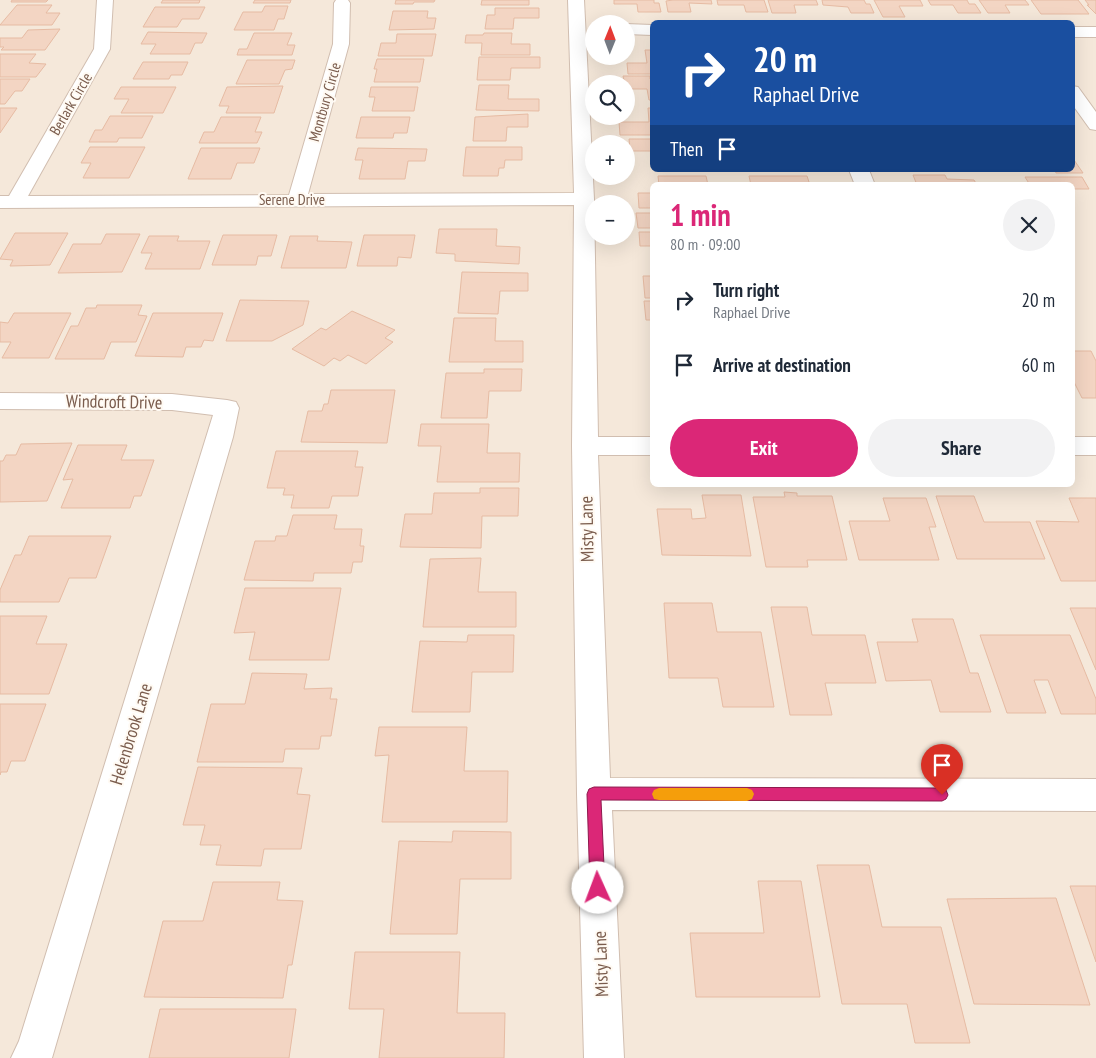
<!DOCTYPE html>
<meta charset="utf-8">
<style>
body{margin:0;font-family:"PT Sans Narrow",sans-serif;background:#f2f2f3;color:#1f2937;height:100vh;display:flex;flex-direction:column;font-size:19px;white-space:nowrap}
*{box-sizing:border-box;margin:0}
p{font-size:16px;color:#747a83}
.icon{flex:none;width:28px;height:28px;fill:none;stroke:currentColor;stroke-width:2;stroke-linecap:round;stroke-linejoin:round}
.map{position:relative;flex:1;overflow:hidden}
.drawer{position:absolute;left:650px;top:182px;width:425px;height:305px;display:flex;flex-direction:column;background:#fff;border-radius:8px;box-shadow:0 5px 20px #0002}
.drawer>*{flex:none}
.top-card{position:absolute;left:650px;top:20px;width:425px;height:152px;border-radius:8px;box-shadow:0 5px 20px #0002;background:#1a4fa0;color:#fff;overflow:hidden}
.needle{width:32px;rotate:1deg}
.buttons{position:absolute;left:585px;top:15px;display:grid;gap:10px}
.buttons a{display:grid;place-items:center;width:50px;height:50px;border-radius:50%;background:#fff;box-shadow:0 5px 20px #0002;font-size:25px}
.pin{position:absolute;display:grid;place-items:center;width:42px;height:42px;color:#fff;margin:-51px -21px;border-radius:50% 50% 50% 0;rotate:-45deg;box-shadow:0 0 5px #0007}
.pin .icon{rotate:45deg}
.me{position:absolute;width:55px;margin:-28px;rotate:358deg;stroke-linejoin:round;filter:drop-shadow(0 0 4px #0008)}
.turn{display:flex;align-items:center;gap:18px;height:105px;padding:0 20px;font-size:22px}
.turn .icon{width:65px;height:65px;stroke-width:2.5}
.turn b{display:block;font-size:35px;line-height:42px}
.then{display:flex;align-items:center;height:48px;padding:0 20px;background:#0003;gap:10px;font-size:19px}
.round{display:grid;place-items:center;flex:none;width:52px;height:52px;border-radius:26px;background:#f2f2f3}
.head{display:flex;align-items:center;justify-content:space-between;height:85px;padding:0 20px}
h1{font-size:30px;font-weight:800;line-height:38px;color:#db2777}
.button{display:flex;gap:10px;margin-top:auto;padding:10px 20px}
.button a{flex:1;height:58px;border-radius:30px;background:#db2777;color:#fff;font-size:20px;font-weight:800;line-height:58px;text-align:center}
.button a+a{background:#f2f2f3;color:#1f2937}
ul{padding:0;list-style:none}
li{display:flex;align-items:center;gap:15px;height:65px;padding:0 20px}
li div{flex:1}
li b{display:block;font-size:19px}
li em{font-style:normal}
.map>svg:first-child{display:block}
</style>
<div class="map">
<svg width="1096" height="1058" viewBox="0 0 1096 1058">
<rect width="100%" height="100%" fill="#fdf6ec"/>
<path fill="#f5e8da" fill-rule="evenodd" d="M0 0H1096V1058H0ZM652 22H1072V170H652ZM594 24H626V56H594ZM594 84H626V116H594ZM594 144H626V176H594ZM652 185H1072V485H652ZM594 204H626V236H594Z"/>
<path fill="#f3d5c3" stroke="#e6bba3" d="M12 0H48L46 2H11Z
M163 0H200L199 3H161Z
M255 0H291L290 3H253Z
M396 0H435L434 2H414L413 4H395Z
M482 0H529V5H481Z
M614 0H654V3H659L661 12H638L637 4H614Z
M673 0H711L712 4 689 3 691 12H668L666 1Z
M717 0H764L768 12H746L744 5H718Z
M768 0H816L818 5H794L796 13H772Z
M822 0H864L866 4H870L874 13H851L848 7 823 5Z
M874 0H920L923 6H899L905 17H883Z
M928 0H967L969 4H975L981 13H958L953 5H931Z
M979 0H1025L1029 5H1005L1010 13H988Z
M1031 0H1078L1089 14H1041Z
M1085 0H1096V14L1087 5H1089Z
M17 5H52L46 13H60L52 25H0Z
M265 6H288L284 19H278L274 30H234L243 12H262Z
M155 7H205L199 19H182L177 27H143Z
M495 8H539V18H514L513 29H485L487 15H495Z
M393 11H428L427 18H436L434 29 389 30Z
M60 29 45 50H1L4 47H0V38H22L28 30Z
M148 32 207 33 202 43H195L190 54H150L156 44H141Z
M254 33H292L287 45H295L292 55H237L239 49H247Z
M484 33H512L511 44H530V55H481L482 43H465L466 35H483Z
M397 34H436L432 56H378L381 43H396Z
M645 50H652V74H628L627 63H647Z
M0 54H36L29 63 46 64 36 77H0Z
M479 57H540V68H511L510 80H477Z
M377 59H424L420 82H374L377 69H374Z
M247 60H295L292 69 285 70 279 84H236Z
M143 62H188L182 75H171L169 79H133Z
M623 76H650V79H652V100H649L647 89H626Z
M0 79H30L22 91H15L5 104H0Z
M479 85H509L508 99H539V111L476 110Z
M283 86 274 113H226L229 106H219L227 87Z
M121 87H176L163 113H121L129 99H114Z
M371 87H418L414 111H372L375 97H369Z
M0 108H17L0 133Z
M648 108H652V135H620L619 122H649Z
M528 114V127H507L506 141H473L475 117Z
M110 116H153L142 138H119L117 142H89L95 130H102Z
M221 117H261L255 132H262L257 143H199L204 132H214Z
M361 117H410L407 133H394L393 138H356Z
M629 139H652V151H630Z
M90 147H145L129 178H83L91 163H81Z
M466 147H522V160H505L504 168H499L498 176H463Z
M201 148H260L254 163H237L231 179H188Z
M358 148 427 149 425 161H408L405 179H359L363 160H355Z
M1072 157 1083 173H1056L1055 170H1072Z
M913 175H945L947 179 974 180 977 185H917Z
M658 176H706L708 185H659Z
M749 176H807L810 185H751Z
M1025 177H1082L1089 189H1072V185H1030Z
M638 193H652V208H639Z
M636 213H652V228H638Z
M439 229H497L496 246 520 247 519 264 455 261V254L436 253Z
M639 232H652V246H640Z
M15 233H68L50 265 10 266 13 260 0 259Z
M106 234H140L122 272 58 273 73 244H101Z
M223 235H277L271 256H258L256 265H212Z
M364 235H415L411 258 398 257 397 266H357Z
M149 236H179L177 241H210L200 269H145L152 253H141Z
M290 236H318L317 241 352 242 346 268H281Z
M462 272 528 273V291H500L498 314 458 313Z
M643 276H652V298H645Z
M240 300 309 301 303 325 272 341H226Z
M644 301H652V320H646Z
M97 305H142L138 315 147 316 136 342H111L104 359H55L71 326H78L86 308H96Z
M352 311 395 330 385 338 393 342 366 364 348 355 340 361 334 358 324 366 292 349 321 328 326 330Z
M14 313H71L49 358H2L11 342H0V322L8 323Z
M153 313H223L213 341 204 340 201 347H186L183 357 135 356Z
M454 318H496L495 341H523V362H449Z
M1072 351H1091L1096 361V398H1082L1072 378Z
M484 369H522L521 391H489L487 418H441L446 373H484Z
M331 390H395L387 443 301 442 308 411H322L324 404H328Z
M421 424H489L487 453H520L519 482H437L441 446H418Z
M72 443 47 501 0 502V461H3L6 455H16L21 444Z
M78 445H127L121 460H154L141 496H134L130 508H61L73 479 63 480Z
M276 451H358L355 467H363L358 496H332L329 508H291L294 495H283L285 488H267Z
M480 488H519L518 516H482L481 548 400 547 405 514H432L434 493H480Z
M784 492 797 493V496H832L847 560H807L808 567H766L753 497H785Z
M702 495H741L751 556 662 555 657 509H691L692 519 706 518Z
M936 496H974L984 522H1030L1045 559H957Z
M883 498H926L936 527H929L939 560H859L849 521H890Z
M1069 498H1096V581H1061L1036 521 1079 522Z
M293 515H337L334 529H362L360 546H364L362 562H353L351 573H314L313 581 244 580 255 541H275L276 536H287Z
M29 536H111L96 578H69L59 602H0V590L15 555H21Z
M481 558 478 592H516V627H423L430 559Z
M245 588H341L329 660H249L255 632 234 633Z
M664 603H712L717 632H761L774 707H723L718 678H669Z
M771 607H807L812 635H865L876 683H825L832 715H790Z
M1070 608H1096V670Z
M0 616H47L36 644H67L49 694H0Z
M912 619H953L970 673H978L991 712H940L931 680 886 681 877 642H918Z
M468 635H514L513 672H472L470 712H412L420 641 467 642Z
M980 635H1070L1096 699V714H1061L1048 680H1034L1046 713H1007Z
M252 673 307 674 304 689 332 688 330 699H337L331 736H321L319 749H285L283 762H197L211 704H245Z
M0 704H46L25 761H11L7 772H1L0 775Z
M379 727H467L464 771H508L507 822H382L389 755 375 756Z
M198 767 302 768 297 794 310 795 301 849H264L261 866 216 865 221 845H200L205 825H183Z
M453 831 511 832V879H460L457 934H390L399 841 452 842Z
M817 865H869L882 927H941L970 1043H915L907 1004H842Z
M758 881H801L820 997H696L690 933H764Z
M213 882H280L277 900 303 901 292 965H288L283 998 144 997 163 921H203Z
M1070 886H1096V962Z
M1056 898 1090 1005 974 1004 947 899Z
M355 952H460L457 1013H505L504 1058H379L384 1009H349Z
M160 1009H296L289 1058H149Z"/>
<g fill="none" stroke-linecap="round" stroke-linejoin="round">
<defs>
<path id="street" d="M97 0H113L110 49 28 196 289 195 333 44 334 3 336 0H348L350 3 349 44 308 194 574 193 568 0H584L594 199 598 437H652V455H598L610 778 1096 779V811L612 810 624 1058H584L577 794 572 446 574 205 0 208V196H9L94 49Z
M626 24 652 25V35L626 34Z
M1072 27H1096V37H1072Z
M1072 86 1078 87 1096 112V130L1090 129 1072 104Z
M849 170H869L875 185H855Z
M0 393 172 394 227 400 236 402 239 408 233 437 52 1058H11L19 1041 213 415 172 410 0 409Z
M1072 437H1096V455H1072Z"/>
</defs>
<use href="#street" stroke="#d1beb0" stroke-width="2"/>
<use href="#street" fill="#fff" fill-rule="evenodd"/>
</g>
<path fill="#db2777" stroke="#8e194d" d="M594 787 942 788 946 790 948 795 946 799 942 801 601 800 605 888 603 893 598 896 592 893 590 888 587 794 589 789Z"/>
<path fill="#f59e0b" d="M659 788H747L752 790 754 794 752 799 747 801 659 800 654 799 652 794 654 790Z"/>
<g text-anchor="middle" stroke-width="4" stroke-linejoin="round" paint-order="stroke">
<g font-size="15" fill="#7a5c4d" stroke="#fffaf3">
<text transform="translate(325 102) rotate(-74)" y="5">Montbury Circle</text>
<text transform="translate(71 104) rotate(-60)" y="5">Berlark Circle</text>
<text x="292" y="205">Serene Drive</text>
</g>
<g font-size="18" fill="#7a5c4d" stroke="#fffaf3">
<text transform="translate(114 402) rotate(1)" y="6">Windcroft Drive</text>
<text transform="translate(587 529) rotate(-91)" y="6">Misty Lane</text>
<text transform="translate(131 734) rotate(-73)" y="6">Helenbrook Lane</text>
<text transform="translate(601 964) rotate(-92)" y="6">Misty Lane</text>
</g>
</g>
</svg>
<div class="buttons">
<a><svg class="needle" viewBox="-14 -14 28 28"><path d="M0-13l5 13h-10z" fill="#e53935"/><path d="M0 13l5-13h-10z" fill="#747a83"/></svg></a>
<a><svg class="icon" aria-label="search" viewBox="0 0 24 24"><circle cx="10" cy="10" r="6"/><path d="M15 15l6 6"/></svg></a>
<a>+</a>
<a>−</a>
</div>
<div class="pin" style="left:942px;top:795px;background:#d93025"><svg class="icon" aria-label="arrive" viewBox="0 0 24 24"><path d="M6 21V4h12l-3 4 3 4H6"/></svg></div>
<svg class="me" style="left:598px;top:888px" viewBox="-20 -20 40 40"><circle r="19" fill="#fff"/><path d="M0-13L10 11 0 6-10 11z" fill="#db2777"/></svg>
<div class="top-card">
<div class="turn"><svg class="icon" aria-label="right" viewBox="0 0 24 24"><path d="M7 20v-9h11M14 6l5 5-5 5"/></svg><div><b>20 m</b>Raphael Drive</div></div>
<div class="then">Then<svg class="icon" aria-label="arrive" viewBox="0 0 24 24"><path d="M6 21V4h12l-3 4 3 4H6"/></svg></div>
</div>
<section class="drawer">
<div class="head"><div><h1>1 min</h1><p>80 m · 09:00</p></div><a class="round"><svg class="icon" aria-label="close" viewBox="0 0 24 24"><path d="M6 6l12 12M18 6L6 18"/></svg></a></div>
<ul>
<li><svg class="icon" aria-label="right" viewBox="0 0 24 24"><path d="M7 20v-9h11M14 6l5 5-5 5"/></svg><div><b>Turn right</b><p>Raphael Drive</p></div><em>20 m</em></li>
<li><svg class="icon" aria-label="arrive" viewBox="0 0 24 24"><path d="M6 21V4h12l-3 4 3 4H6"/></svg><div><b>Arrive at destination</b></div><em>60 m</em></li>
</ul>
<div class="button"><a>Exit</a><a>Share</a></div>
</section>
</div>
